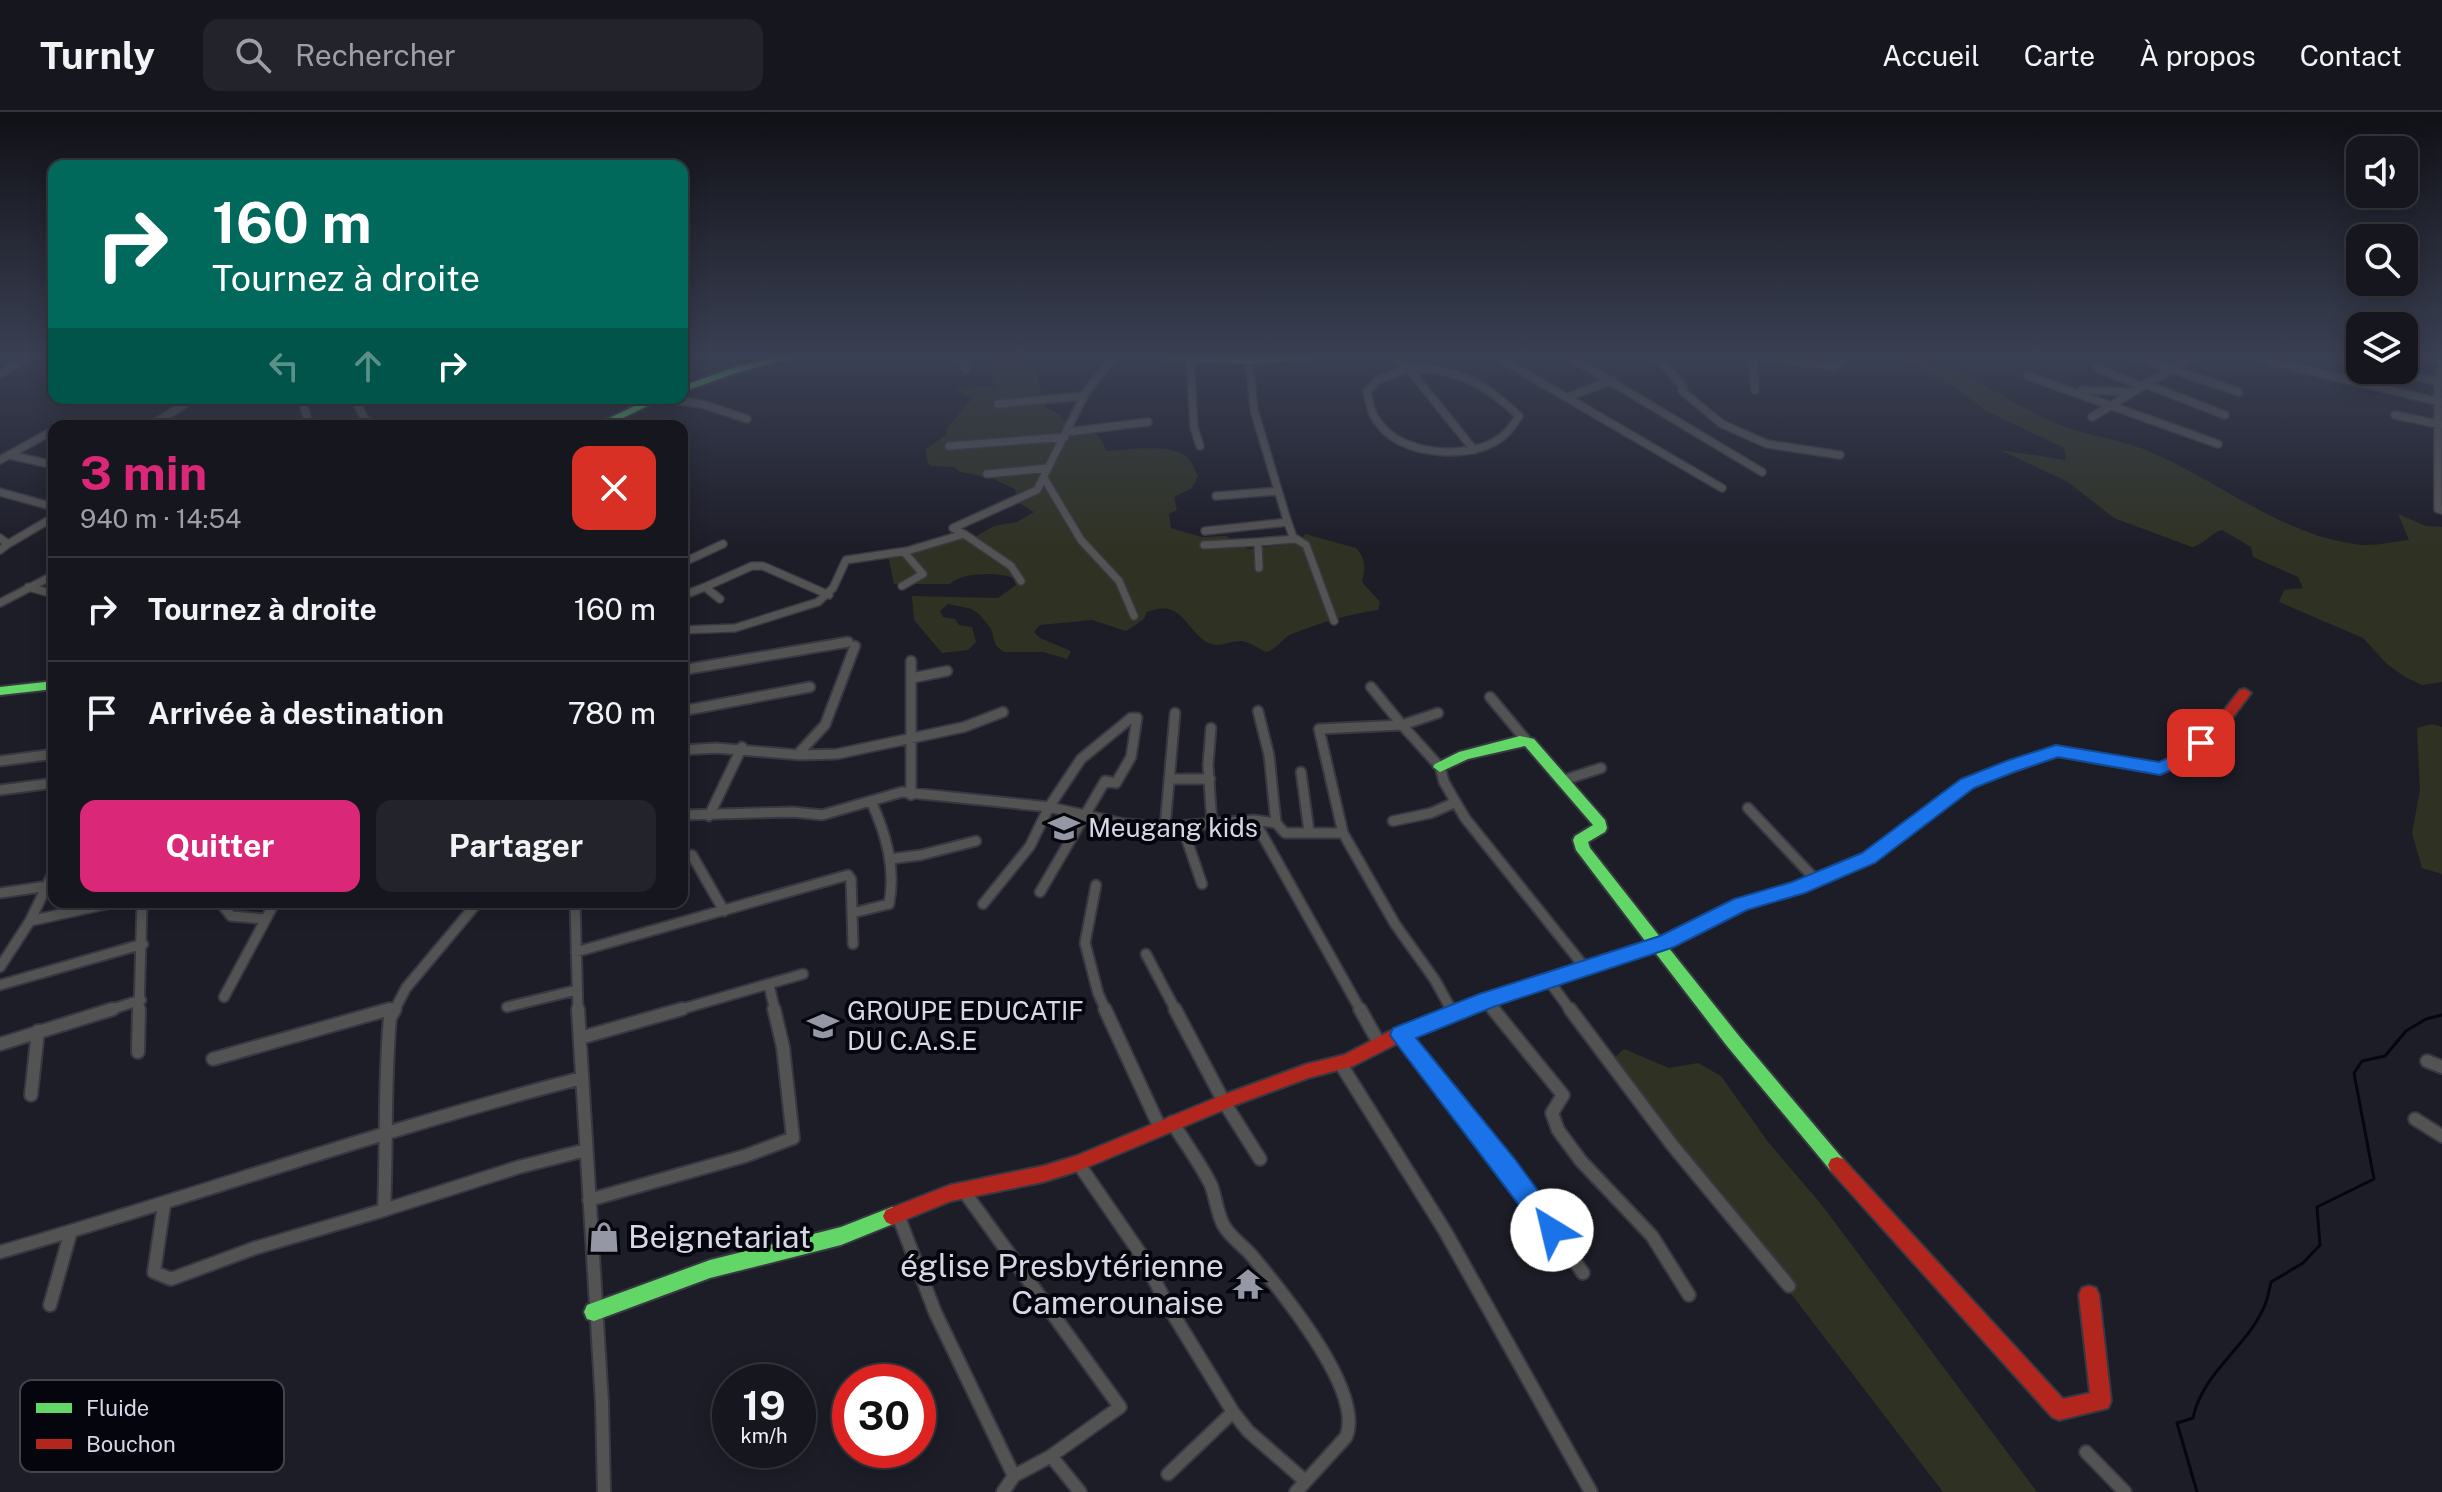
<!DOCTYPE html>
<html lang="fr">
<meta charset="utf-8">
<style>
body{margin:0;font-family:"Public Sans",sans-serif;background:#23232b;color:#f1f3f6;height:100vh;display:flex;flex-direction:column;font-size:30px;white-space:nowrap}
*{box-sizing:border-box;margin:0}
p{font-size:26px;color:#9e9fa4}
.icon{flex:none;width:44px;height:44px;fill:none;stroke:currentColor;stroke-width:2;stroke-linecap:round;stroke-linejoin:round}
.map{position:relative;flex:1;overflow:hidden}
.side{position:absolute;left:48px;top:308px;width:640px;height:488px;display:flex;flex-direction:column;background:#16161e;border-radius:16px;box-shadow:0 4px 20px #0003,0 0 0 2px #35353c}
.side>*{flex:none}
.top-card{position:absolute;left:48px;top:48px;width:640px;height:244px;border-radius:16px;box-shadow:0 4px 20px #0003,0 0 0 2px #35353c;background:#00695c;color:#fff;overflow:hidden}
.controls{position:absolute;left:2346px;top:24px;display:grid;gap:16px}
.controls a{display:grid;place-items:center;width:72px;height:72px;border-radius:16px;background:#16161e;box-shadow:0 4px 20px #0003,0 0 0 2px #35353c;font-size:40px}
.speed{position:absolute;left:712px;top:1252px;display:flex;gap:16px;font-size:40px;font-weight:700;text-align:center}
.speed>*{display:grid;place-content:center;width:104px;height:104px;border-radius:50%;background:#16161e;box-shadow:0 4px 20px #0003,0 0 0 2px #35353c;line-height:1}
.speed small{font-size:20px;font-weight:400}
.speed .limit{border:12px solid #d22;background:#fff;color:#111}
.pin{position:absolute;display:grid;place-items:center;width:68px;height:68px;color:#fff;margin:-34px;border-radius:16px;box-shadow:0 4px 12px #0006}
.me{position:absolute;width:88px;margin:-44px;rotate:324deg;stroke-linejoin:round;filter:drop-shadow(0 0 6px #0008)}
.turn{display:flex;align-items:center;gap:28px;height:168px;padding:0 32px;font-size:36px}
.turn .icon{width:104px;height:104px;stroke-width:2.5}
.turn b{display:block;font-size:56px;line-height:68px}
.lanes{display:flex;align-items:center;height:76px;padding:0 32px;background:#0003;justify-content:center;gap:40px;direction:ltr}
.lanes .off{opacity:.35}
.round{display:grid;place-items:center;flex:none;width:84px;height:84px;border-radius:16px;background:#23232b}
.summary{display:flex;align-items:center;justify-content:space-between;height:136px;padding:0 32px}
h1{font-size:48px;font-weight:700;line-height:60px;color:#db2777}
.cta{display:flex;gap:16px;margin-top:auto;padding:16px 32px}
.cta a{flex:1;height:92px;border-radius:16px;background:#db2777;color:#fff;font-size:32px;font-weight:700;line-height:92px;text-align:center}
.cta a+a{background:#23232b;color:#f1f3f6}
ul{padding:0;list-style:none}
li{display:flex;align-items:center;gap:24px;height:104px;padding:0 32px;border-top:2px solid #35353c}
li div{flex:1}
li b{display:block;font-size:30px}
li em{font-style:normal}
header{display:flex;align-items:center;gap:48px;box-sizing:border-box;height:112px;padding:0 40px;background:#16161e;border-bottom:2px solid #35353c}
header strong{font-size:38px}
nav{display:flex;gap:44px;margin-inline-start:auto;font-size:28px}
.search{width:560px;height:72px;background:#23232b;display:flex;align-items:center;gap:20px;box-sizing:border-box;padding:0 28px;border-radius:16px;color:#9e9fa4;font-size:30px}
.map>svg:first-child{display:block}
</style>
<header>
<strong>Turnly</strong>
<div class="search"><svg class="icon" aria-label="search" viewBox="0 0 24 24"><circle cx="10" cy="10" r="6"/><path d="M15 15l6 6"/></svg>Rechercher</div>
<nav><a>Accueil</a><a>Carte</a><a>À propos</a><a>Contact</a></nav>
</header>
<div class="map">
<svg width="2442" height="1380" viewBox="0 0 2442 1380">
<rect width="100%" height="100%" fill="#1d1d28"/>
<path fill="#2f3222" d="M1899 244C1949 244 2008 291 2055 311 2082 323 2115 326 2143 337 2214 365 2277 421 2354 432 2373 435 2390 430 2409 428L2398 402 2426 414 2442 415V570L2422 573 2405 565 2387 552 2363 526 2279 490 2284 478 2303 476 2298 465 2253 445 2251 435 2222 418C2210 421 2206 432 2192 435L2114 406 2068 370 2000 338 2066 348 2064 336 1988 300 1958 278Z
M991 246H1024L1035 255 1045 295 1059 302 1071 316 1098 323 1107 339C1127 338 1175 330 1189 347 1193 352 1195 359 1198 364L1192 376 1174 385 1177 398 1169 402 1171 416 1201 425 1226 424 1248 437 1300 431 1305 422 1356 436C1366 446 1365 457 1362 470L1380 490 1378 498C1348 502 1319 511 1292 522 1282 526 1279 536 1266 540 1259 537 1250 530 1242 529 1229 528 1218 538 1205 529 1183 513 1181 487 1147 500L1144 507 1126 519 1092 508 1040 513 1034 520 1040 526 1071 539 1067 547 1043 540H1004L996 534 991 517 980 503 972 497 948 492 940 499 943 505 955 507 959 513 972 515 976 530 968 538 942 541 914 508 912 484 998 486 1016 473 1013 466C999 460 961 460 950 472H894L887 439 911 441 951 424H976L994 414 1017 410 1034 400 1019 391 1015 377 991 366 960 360 954 355 931 354 927 349 926 337 947 322V316L972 286 955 276 996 274Z
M2432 612 2442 615V762L2422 756 2412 721 2420 678 2417 616Z
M1624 937 1669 956 1698 951 1721 964 1768 1030 1821 1092 2037 1380H1943L1612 948Z"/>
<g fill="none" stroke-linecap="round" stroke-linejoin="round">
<path stroke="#03080c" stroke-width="3" d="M2197 1380 2177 1311 2193 1306C2202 1261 2247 1235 2264 1195 2268 1187 2269 1178 2271 1170L2303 1151 2320 1133 2317 1095 2374 1067 2354 961 2362 949 2385 944 2406 919 2426 907 2442 903"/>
<defs>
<path id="street-far2" d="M47 244 54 246
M960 244 966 257
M1393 244 1408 256 1474 338
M1513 244 1504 249 1722 376
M1568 244 1762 360
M1656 244 1683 275 1682 279 1722 312 1767 332 1840 343
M1753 244 1755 278
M1760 244 1835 255 1846 244
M2134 244 2239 280
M2262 244 2273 250 2440 290
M2341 244 2360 251
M2427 244 2442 248
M1190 247 1194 315 1200 334
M1249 249 1254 298 1287 408 1293 425 1306 433 1334 509
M2442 250 2438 273V397L2442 398
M1408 256C1455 255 1486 272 1519 304 1511 317 1503 327 1488 333 1453 347 1394 341 1374 304 1370 297 1369 287 1367 280L1378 268Z
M2097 256 2141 274
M2390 258 2442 271
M0 262 30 244
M2028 264 2218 332
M2145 272 2225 303
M2082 278 2130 280
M1568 285 1612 268
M301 286 310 314
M354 286 365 307 377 314
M659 286 702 292 747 307
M998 292 1084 284
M2395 303 2442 313
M2092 305 2193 244
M150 314 184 293
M1067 320 1148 310
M949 334 1065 325
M9 343 54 353
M0 348 54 318
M987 362 1048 356
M1044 366 1081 428 1119 469 1134 504
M0 380 54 395
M1216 384 1278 379
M1205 419 1288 410
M964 422 1011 454 1021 469
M0 426 8 432 0 438
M8 432 54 405
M1204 433 1258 430
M682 451 723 432
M1259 456 1258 430 1295 427
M902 474 923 462 904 440
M28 475 54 482
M705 475 752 454H763L829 483
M682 484 705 475 720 487
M0 491 54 463
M682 518 735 516 818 490 833 476 846 448 907 439 964 422 953 416 1037 378 1086 280 1115 244"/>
<path id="street-far1" d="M911 549V683
M682 558 848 530
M912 566 947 559
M1371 575 1402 613
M1490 585 1526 628
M682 599 810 575
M1258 599 1269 643 1276 711
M1438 601 1402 613 1440 655 1444 670 1465 706 1587 858
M1402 613 1319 617 1343 721 1395 812 1435 868 1452 899
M1211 616 1208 653 1212 712
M682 638 716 636 800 643 837 642 964 615 1003 600
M797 643 825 613 855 534
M0 649 54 642
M1301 660 1309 719
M1171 667H1210
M1561 669 1601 656
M0 678 54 671
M1748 696 1816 768
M682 703 793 700 822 703 902 680 1049 695 1125 712 1165 715 1254 708 1276 711 1285 721H1343
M709 704 742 635
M1254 708 1361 899
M1393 709 1431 701 1456 690
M1182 714 1202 772
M1165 715 1175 601
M692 743 724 799
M890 747 921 743 976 729
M1096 773 1085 831 1098 881 1106 899
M1040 780 1105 669 1116 671 1131 645 1137 606
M0 781 48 774
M220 790 231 804 265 807
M575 790 578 899
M983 792 1030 734 1049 695 1081 647 1131 606H1137
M852 801 889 792C896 756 886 722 871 689
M30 809 116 790
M576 840 848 763 851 767 853 832
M1146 842 1176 899
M0 855 30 809 54 759
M1549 869 1571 899
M0 873 143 832
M769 873 775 899
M224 885 275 790
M1486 888 1495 899
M507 895 577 878
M106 899 141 888
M139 899 142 790
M379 899 394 896
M394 899 406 876 478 790
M675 899 803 862"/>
<path id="street" d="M578 897 602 1291 604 1380
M1105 897 1160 1016
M1175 897 1224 990 1260 1047
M1360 897 1380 933
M1451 897 1454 902
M1493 897 1563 983 1552 1001 1558 1018 1581 1049 1652 1124 1689 1183
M1570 897 1673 1034 1789 1174
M1401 923 1506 1053 1583 1161
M580 926 682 897
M0 932 113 897
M138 940 139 897
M213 947 390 897
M2427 949 2442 955
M1340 951 1445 1119 1591 1380
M31 983 38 919
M2415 1007 2442 1024
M1172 1010C1185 1031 1200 1051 1211 1073 1216 1086 1217 1102 1224 1114 1231 1126 1244 1134 1253 1145 1282 1180 1365 1280 1346 1325L1296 1380
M1078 1051 1142 1144 1168 1194 1233 1300
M963 1078 1120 1295 1051 1344
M589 1088 745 1044 793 1026 783 935 774 897
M164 1093 154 1160 171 1167 255 1136 384 1098C387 1034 384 970 390 906L395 897
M384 1098 519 1055 586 1038
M898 1103 935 1200 1014 1364 1003 1380
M0 1140C195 1084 386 1016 582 966
M50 1193 71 1119
M2086 1340 2125 1380
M1168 1362 1233 1300 1248 1319 1303 1367
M1014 1364 1051 1344 1080 1380"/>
<path id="fast" d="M780 244H798L742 259 682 280V274L736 255Z
M1160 244 1249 246 1316 244 1311 247 1249 252 1165 247Z
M651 286H664L606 314H593Z
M54 569V577L0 583V575Z
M1520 624 1534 627 1605 708 1607 716 1605 720 1588 730 1590 736 1660 825 1736 788 1794 771 1864 742 1891 722H1901L1903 726 1901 730 1874 750 1803 779 1746 796 1668 835 1739 924 1843 1047 1846 1053 1843 1059 1837 1061 1831 1059 1727 934 1654 839 1496 892 1490 890 1488 885 1490 880 1646 830 1576 738 1573 728 1575 724 1593 713 1525 634 1468 647 1440 660 1433 655 1435 652 1459 640Z
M892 1095 898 1098 901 1104 898 1110 841 1133 710 1166 594 1209 587 1207 584 1200 587 1193 710 1148 841 1115Z"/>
<path id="jam" d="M2245 577 2251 581 2214 630 2197 645 2165 660 2160 662 2057 644 1973 674 1901 730H1891L1889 726 1963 668 2056 634 2159 652 2187 639 2204 624 2240 578Z
M1496 878 1502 880 1504 885 1502 890 1400 930 1353 954 1308 966 1235 993 1078 1059 1043 1070 951 1089 892 1113 886 1110 883 1104 886 1098 950 1073 1043 1054 1076 1044 1223 983 1307 952 1344 943 1388 920Z
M1837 1045 1843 1047 2063 1287 2090 1281 2079 1183 2082 1176 2089 1174 2096 1176 2099 1183 2111 1289 2108 1296 2059 1308 2052 1305 1831 1059 1828 1053 1831 1047Z"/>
</defs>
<use href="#street-far2" stroke="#383842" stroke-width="10"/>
<use href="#street-far1" stroke="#383842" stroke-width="13"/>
<use href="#street" stroke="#383842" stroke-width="16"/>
<use href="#fast" stroke="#383842" stroke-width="4"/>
<use href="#jam" stroke="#383842" stroke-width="4"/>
<use href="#street-far2" stroke="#545353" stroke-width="7"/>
<use href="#street-far1" stroke="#545353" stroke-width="9"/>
<use href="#street" stroke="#545353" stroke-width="12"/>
<use href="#fast" fill="#63d668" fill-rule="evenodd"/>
<use href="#jam" fill="#b3261e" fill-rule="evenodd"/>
</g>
<linearGradient id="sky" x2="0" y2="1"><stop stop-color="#101016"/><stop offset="0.56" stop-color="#3a4053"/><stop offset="1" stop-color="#3a4053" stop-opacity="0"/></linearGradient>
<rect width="2442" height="437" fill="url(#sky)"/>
<path fill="#1a73e8" stroke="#114b97" stroke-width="2" d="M2201 625 2210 631 2198 646 2160 663 2058 645 2017 659 1974 676 1875 751 1805 781 1747 798 1674 835 1493 895 1416 926 1514 1046 1561 1110 1564 1118 1561 1126 1552 1129 1544 1126 1390 923 1393 916 1479 882 1660 824 1734 787 1792 770 1862 741 1961 667 2009 648 2056 633 2159 650 2186 638 2195 626Z"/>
<defs>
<symbol id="school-bare" viewBox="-9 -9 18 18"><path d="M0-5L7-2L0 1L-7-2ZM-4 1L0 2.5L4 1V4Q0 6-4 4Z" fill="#9597a4" stroke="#05050d" stroke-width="2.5" paint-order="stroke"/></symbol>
<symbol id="shop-bare" viewBox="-9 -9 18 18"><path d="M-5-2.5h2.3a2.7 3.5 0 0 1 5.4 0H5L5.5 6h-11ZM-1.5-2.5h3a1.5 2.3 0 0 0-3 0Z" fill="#9597a4" stroke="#05050d" stroke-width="2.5" paint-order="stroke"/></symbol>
<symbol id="temple-bare" viewBox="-9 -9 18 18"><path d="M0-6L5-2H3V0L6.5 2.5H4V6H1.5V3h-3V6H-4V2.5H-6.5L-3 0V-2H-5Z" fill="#9597a4" stroke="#05050d" stroke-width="2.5" paint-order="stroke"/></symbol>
</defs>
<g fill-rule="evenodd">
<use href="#school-bare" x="1042" y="694" width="44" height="44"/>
<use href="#school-bare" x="801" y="892" width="44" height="44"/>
<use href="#shop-bare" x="582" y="1103" width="44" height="44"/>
<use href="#temple-bare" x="1226" y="1150" width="44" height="44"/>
</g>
<g text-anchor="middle" stroke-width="8" stroke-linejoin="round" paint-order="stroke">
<g font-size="26" fill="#d6d8e6" stroke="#05050d" text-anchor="start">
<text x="1088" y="725">Meugang kids</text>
<text x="847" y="908">GROUPE EDUCATIF<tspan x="847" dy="30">DU C.A.S.E</tspan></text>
</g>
<g font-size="32" fill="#d6d8e6" stroke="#05050d" text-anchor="start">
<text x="628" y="1136">Beignetariat</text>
<text x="1224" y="1165" text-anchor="end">église Presbytérienne<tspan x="1224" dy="37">Camerounaise</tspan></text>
</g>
</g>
<rect x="20" y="1268" width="264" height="92" rx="12" fill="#05050d" stroke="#44444e" stroke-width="2"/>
<rect x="36" y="1291" width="36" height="10" fill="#63d668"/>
<rect x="36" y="1327" width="36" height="10" fill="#b3261e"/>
<g font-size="22" fill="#d6d8e6">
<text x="86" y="1304">Fluide</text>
<text x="86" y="1340">Bouchon</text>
</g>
</svg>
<div class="controls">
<a><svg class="icon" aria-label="sound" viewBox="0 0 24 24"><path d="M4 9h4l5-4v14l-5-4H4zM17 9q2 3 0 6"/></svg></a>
<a><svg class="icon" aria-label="search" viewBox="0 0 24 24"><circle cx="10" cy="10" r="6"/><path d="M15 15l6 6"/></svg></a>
<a><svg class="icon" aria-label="layers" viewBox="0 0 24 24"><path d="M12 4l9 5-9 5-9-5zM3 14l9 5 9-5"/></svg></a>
</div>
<div class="speed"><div>19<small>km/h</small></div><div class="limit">30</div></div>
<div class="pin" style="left:2201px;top:631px;background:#d93025"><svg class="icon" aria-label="arrive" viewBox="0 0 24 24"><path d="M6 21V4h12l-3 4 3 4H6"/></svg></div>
<svg class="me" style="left:1552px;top:1118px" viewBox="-20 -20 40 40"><circle r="19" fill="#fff"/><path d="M0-13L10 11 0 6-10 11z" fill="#1a73e8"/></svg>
<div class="top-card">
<div class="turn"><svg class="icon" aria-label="right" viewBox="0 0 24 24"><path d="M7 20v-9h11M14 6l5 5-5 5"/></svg><div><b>160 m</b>Tournez à droite</div></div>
<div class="lanes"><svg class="icon off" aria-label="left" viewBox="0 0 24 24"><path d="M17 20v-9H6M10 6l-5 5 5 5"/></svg><svg class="icon off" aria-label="ahead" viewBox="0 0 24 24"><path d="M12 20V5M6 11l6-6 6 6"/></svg><svg class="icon" aria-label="right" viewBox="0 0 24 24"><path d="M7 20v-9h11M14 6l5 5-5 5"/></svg></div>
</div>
<section class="side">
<div class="summary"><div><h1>3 min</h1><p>940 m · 14:54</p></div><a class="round" style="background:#d93025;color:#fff"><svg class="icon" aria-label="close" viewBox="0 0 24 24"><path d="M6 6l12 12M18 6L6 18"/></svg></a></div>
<ul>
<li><svg class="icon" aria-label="right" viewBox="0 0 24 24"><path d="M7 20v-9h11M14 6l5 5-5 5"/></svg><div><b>Tournez à droite</b></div><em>160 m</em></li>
<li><svg class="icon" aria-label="arrive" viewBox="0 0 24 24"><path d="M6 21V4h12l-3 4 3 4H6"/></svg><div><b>Arrivée à destination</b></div><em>780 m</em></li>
</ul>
<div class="cta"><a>Quitter</a><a>Partager</a></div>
</section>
</div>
